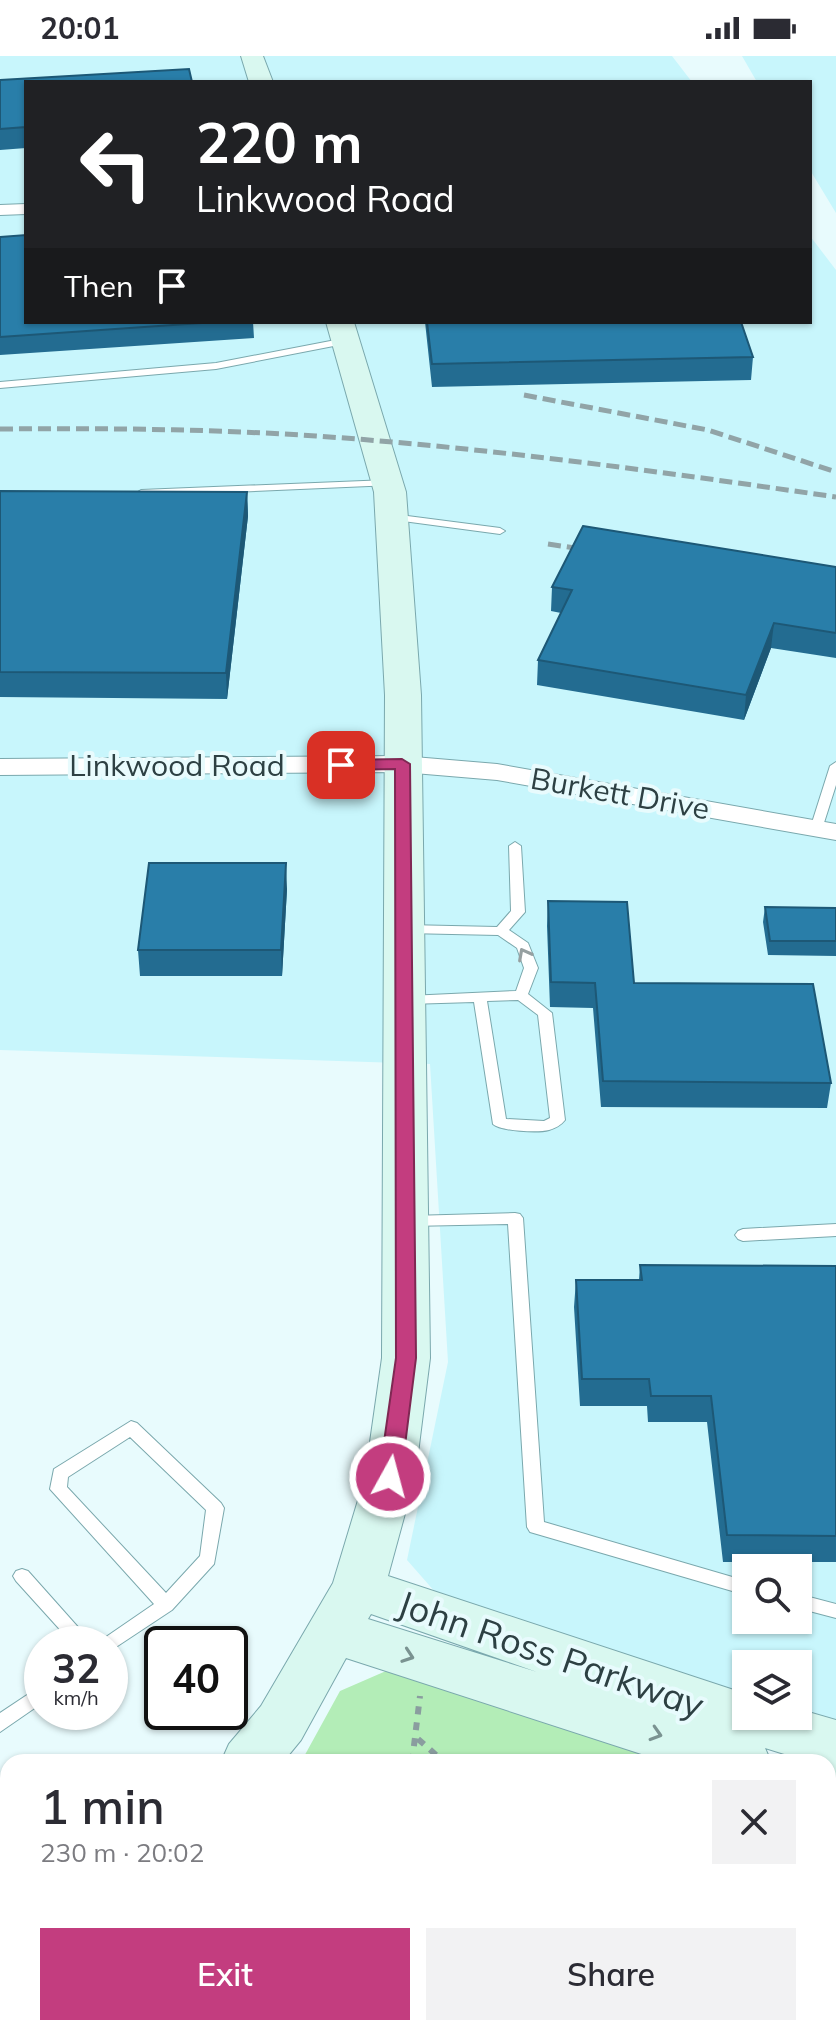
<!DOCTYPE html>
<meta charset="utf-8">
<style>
body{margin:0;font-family:Mulish,sans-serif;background:#f2f2f3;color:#2b2b33;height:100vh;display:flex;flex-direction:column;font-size:30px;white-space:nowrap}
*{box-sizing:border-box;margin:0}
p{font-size:26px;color:#7c7c81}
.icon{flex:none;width:44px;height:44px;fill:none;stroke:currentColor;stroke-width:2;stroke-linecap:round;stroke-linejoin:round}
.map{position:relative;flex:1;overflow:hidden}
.sheet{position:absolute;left:0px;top:1698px;width:836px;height:282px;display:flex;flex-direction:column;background:#fff;border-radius:24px 24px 0 0;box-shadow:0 2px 6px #0004}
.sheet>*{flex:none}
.hud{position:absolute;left:24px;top:24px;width:788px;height:244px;border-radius:0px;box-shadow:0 2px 6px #0004;background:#202124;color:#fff;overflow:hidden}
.tools{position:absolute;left:732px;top:1498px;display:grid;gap:16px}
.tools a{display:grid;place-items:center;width:80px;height:80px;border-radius:0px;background:#fff;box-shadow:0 2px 6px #0004;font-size:40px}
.speed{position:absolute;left:24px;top:1570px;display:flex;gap:16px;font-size:40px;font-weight:700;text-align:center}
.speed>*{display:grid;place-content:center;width:104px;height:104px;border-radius:50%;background:#fff;box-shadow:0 2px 6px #0004;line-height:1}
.speed small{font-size:20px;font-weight:400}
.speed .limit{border:4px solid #111;border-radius:12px;background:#fff;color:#111}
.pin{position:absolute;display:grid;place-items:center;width:68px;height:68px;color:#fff;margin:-34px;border-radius:16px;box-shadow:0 4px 12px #0006}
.me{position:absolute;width:88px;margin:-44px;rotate:7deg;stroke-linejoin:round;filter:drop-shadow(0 0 6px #0008)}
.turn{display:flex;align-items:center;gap:28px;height:168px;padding:0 40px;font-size:36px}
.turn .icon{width:104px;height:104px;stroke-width:2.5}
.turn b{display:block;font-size:56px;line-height:68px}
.then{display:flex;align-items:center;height:76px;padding:0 40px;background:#0003;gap:16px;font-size:30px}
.round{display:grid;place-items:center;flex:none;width:84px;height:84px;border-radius:0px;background:#f2f2f3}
.head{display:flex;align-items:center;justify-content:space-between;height:136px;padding:0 40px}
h1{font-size:48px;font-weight:600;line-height:60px}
.action{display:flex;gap:16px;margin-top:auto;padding:16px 40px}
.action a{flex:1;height:92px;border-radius:0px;background:#c33d7f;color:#fff;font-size:32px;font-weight:600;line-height:92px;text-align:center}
.action a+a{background:#f2f2f3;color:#2b2b33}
.status{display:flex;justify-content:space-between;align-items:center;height:56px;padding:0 40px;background:#fff;direction:ltr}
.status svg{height:22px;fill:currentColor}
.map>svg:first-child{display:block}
</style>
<div class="status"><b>20:01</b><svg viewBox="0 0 49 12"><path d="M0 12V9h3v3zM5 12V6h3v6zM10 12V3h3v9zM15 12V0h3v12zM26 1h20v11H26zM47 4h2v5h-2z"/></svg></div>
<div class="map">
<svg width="836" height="1979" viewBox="0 0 836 1979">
<rect width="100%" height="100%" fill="#e8fbfd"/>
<path fill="#c8f6fc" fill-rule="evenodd" d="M0 0H672L692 26H26V266H810V180L836 214V1666L798 1654V1608H746V1638L443 1545 407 1504 448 1306 430 1008 0 994ZM746 1512H798V1564H746Z
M742 0H836V157L810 114V26H757Z"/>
<path fill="#b3edb7" d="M386 1615 686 1706H301L340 1635Z
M828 1752 836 1755V1979H69L76 1972H828Z"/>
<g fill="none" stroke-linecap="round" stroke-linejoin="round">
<defs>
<path id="lane" d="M346 282 351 285 349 287 216 313 0 332V326L216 307Z
M388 424 392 425V429L141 440 136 437 141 434Z
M392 458 500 472 505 475 500 478 388 463 387 461Z
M836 706V729L822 773 820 776H812L810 773 830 710Z
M515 786 521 790 525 856 509 874 528 887 538 912 528 938 552 957 565 1064C561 1069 556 1072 549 1074 538 1077 500 1075 493 1068L474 946 408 948 401 944 408 940 516 935 524 912 517 892 498 879 406 877 399 873 406 869 497 871 511 855 509 790ZM518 944 538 959 550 1062 544 1065 506 1063 487 945Z
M515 1157 520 1158 523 1162 544 1466 746 1525V1539L530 1476 527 1471 508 1168 410 1170 405 1169 402 1165 405 1161 410 1160Z
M836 1168V1180L743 1185 738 1183 735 1179 738 1175 743 1173Z
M131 1365 137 1367 221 1447 224 1452 214 1508 172 1554 110 1595V1588H100L103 1583 154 1548 50 1433 54 1413ZM130 1381 206 1454 200 1500 166 1537 67 1431 68 1421Z
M22 1513 28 1515 93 1588H73L16 1525 13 1520 16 1515Z
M798 1538 836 1548V1562L798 1552Z
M42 1629V1647L0 1676V1657Z"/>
<path id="street" d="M26 148V158L0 159V149Z
M402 700 497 708 836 768V784L497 724 402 716 0 719V703Z"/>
<path id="secondary" d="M241 0H263L273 26H249Z
M326 266H354L406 436 421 639 430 1302 415 1421 388 1520 746 1638V1660H798V1653L836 1664V1762L828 1760V1706H810L765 1692 771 1706H666L346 1602 301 1684 283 1706H221L229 1688 261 1650 333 1527 365 1421 382 1302 385 639 374 436ZM371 1558 537 1616 368 1563Z
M8 1930V1972H33L30 1979H0V1934Z"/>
</defs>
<use href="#lane" stroke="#7aa8ad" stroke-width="2"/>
<use href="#street" stroke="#7aa8ad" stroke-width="2"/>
<use href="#secondary" stroke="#7aa8ad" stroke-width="2"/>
<path stroke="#8a9d9f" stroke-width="6" stroke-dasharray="8 8" stroke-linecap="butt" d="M418 1683 444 1706
M412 1706 420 1640
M828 1812 836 1814
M246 1979 253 1972"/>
<use href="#lane" fill="#fff" fill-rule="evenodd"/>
<use href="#street" fill="#fff" fill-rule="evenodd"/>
<use href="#secondary" fill="#d9f8f0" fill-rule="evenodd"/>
<path stroke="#91a4a7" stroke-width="5" stroke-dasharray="13 6" stroke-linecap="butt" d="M524 339 708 374 836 416
M0 373C105 372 211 373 316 380 490 392 663 416 836 441
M548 488 595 495"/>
</g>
<path fill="#236c91" d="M0 24 26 26V92L0 94Z
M0 181 26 266H253L254 282 0 299Z
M425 266H741L753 301 751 324 432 331Z
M0 435 247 436 248 460 227 643 0 641Z
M836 511V602L771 592 744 664 537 629 538 604 561 557 551 555 552 531Z
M287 833 282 920H140L138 894Z
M548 845 634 927 831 1027 827 1052 601 1051 593 952 550 951 547 870Z
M765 851 836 852V900L768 899 763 866Z
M640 1209 836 1210V1506H723L707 1366H648L647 1350H580L574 1251 576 1224H639Z"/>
<path fill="#1d5876" d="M247 436 248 460 227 643 226 617Z
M774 567 771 592 744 664 746 639Z
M286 807 287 833 282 920 281 894Z"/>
<path fill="#297ea9" stroke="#1d5876" stroke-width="2" d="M189 13 192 26H26V71L0 73V24Z
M26 179V266H216L0 281V181Z
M427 266H741L753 301 432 308Z
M0 435 247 436 226 617 0 616Z
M583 470 836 511V577L774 567 746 639 538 604 572 534 552 531Z
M149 807H286L281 894H138Z
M548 845 627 846 634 927 813 928 831 1027 603 1025 595 927 551 926Z
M765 851 836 852V885H770Z
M640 1209 836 1210V1480L727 1479 711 1340H651L649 1323H582L576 1224H642Z"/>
<defs><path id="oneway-chevron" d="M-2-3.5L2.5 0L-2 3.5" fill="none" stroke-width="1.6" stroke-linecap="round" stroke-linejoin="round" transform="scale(2)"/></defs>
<use stroke="#96a0a1" href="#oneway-chevron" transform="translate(524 898) rotate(-118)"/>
<g stroke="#7a9391">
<use href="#oneway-chevron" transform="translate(408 1600) rotate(19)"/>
<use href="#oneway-chevron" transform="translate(656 1678) rotate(17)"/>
</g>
<path fill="#c33d7f" stroke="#7f2853" stroke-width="2" d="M402 703 410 708 416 1302 401 1421 398 1428H383L379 1421 396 1302 395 713 341 714 333 709 341 704Z"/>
<g text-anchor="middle" stroke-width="8" stroke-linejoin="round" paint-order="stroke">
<g font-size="30" fill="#2d4043" stroke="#e8fbfd">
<text x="177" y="720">Linkwood Road</text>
<text transform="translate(620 738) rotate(10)" y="10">Burkett Drive</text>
</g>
<g font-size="36" fill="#2d4043" stroke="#e8fbfd">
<text transform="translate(551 1598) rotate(19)" y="13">John Ross Parkway</text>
</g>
</g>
</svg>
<div class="tools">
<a><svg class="icon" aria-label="search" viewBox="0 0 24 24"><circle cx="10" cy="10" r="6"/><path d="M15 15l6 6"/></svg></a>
<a><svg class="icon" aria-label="layers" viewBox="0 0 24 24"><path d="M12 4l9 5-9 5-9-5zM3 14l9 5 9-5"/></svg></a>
</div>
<div class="speed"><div>32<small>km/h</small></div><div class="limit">40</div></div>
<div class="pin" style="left:341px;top:709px;background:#d93025"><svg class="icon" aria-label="arrive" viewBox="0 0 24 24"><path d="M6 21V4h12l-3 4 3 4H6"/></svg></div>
<svg class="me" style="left:390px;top:1421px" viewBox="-20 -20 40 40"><circle r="17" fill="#c33d7f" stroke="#fff" stroke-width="3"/><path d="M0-11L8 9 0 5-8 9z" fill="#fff"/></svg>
<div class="hud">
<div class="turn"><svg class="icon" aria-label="left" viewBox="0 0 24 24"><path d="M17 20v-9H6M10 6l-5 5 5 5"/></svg><div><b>220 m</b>Linkwood Road</div></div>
<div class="then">Then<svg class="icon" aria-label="arrive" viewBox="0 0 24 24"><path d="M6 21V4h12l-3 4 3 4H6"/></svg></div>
</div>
<section class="sheet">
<div class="head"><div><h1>1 min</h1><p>230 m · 20:02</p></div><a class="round"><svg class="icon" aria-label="close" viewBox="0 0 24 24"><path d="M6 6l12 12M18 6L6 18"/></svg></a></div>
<div class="action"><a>Exit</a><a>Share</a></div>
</section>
</div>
